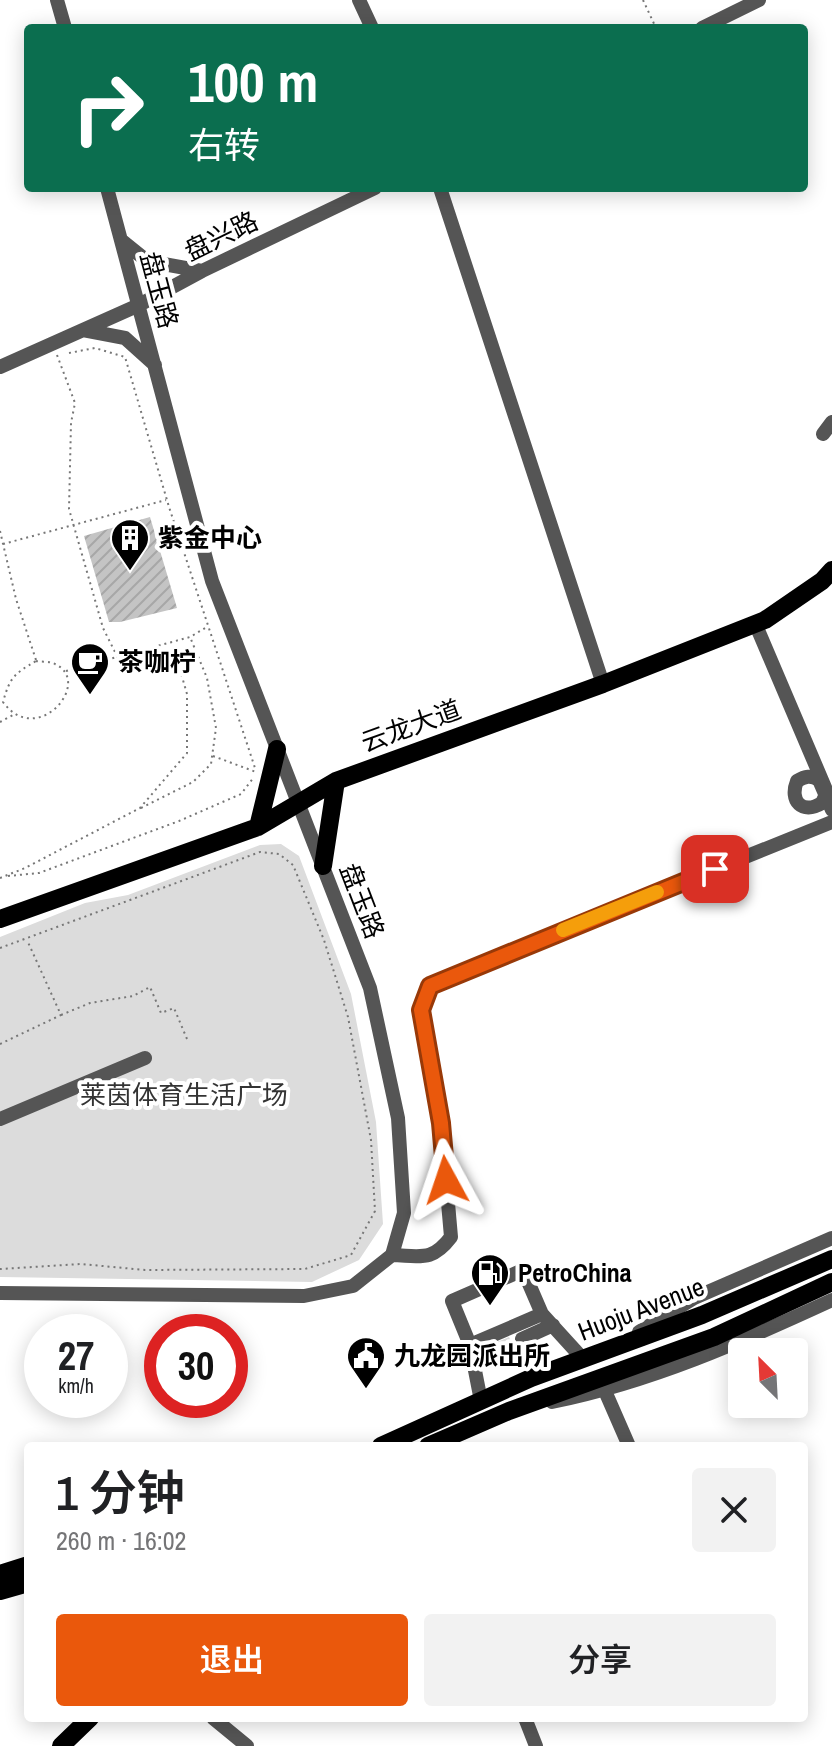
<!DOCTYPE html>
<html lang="zh">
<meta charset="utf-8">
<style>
body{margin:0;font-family:"Archivo Narrow","Noto Sans SC",sans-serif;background:#f2f2f2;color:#202124;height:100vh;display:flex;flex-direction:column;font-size:30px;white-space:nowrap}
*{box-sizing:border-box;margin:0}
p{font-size:26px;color:#757577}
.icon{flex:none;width:44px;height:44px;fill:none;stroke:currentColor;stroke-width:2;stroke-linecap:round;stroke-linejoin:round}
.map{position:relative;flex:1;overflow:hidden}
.drawer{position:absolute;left:24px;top:1442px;width:784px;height:280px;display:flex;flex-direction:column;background:#fff;border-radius:8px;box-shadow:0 4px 20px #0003}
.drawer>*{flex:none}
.guide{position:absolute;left:24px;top:24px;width:784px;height:168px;border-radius:8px;box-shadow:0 4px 20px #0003;background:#0b6e4f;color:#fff;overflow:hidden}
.needle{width:52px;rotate:336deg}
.tools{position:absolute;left:728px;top:1338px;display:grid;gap:16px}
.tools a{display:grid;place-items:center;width:80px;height:80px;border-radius:8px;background:#fff;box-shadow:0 4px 20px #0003;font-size:40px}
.speed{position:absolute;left:24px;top:1314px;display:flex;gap:16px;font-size:40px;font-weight:700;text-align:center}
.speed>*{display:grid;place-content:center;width:104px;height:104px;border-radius:50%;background:#fff;box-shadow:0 4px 20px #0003;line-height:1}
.speed small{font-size:20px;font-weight:400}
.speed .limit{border:12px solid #d22;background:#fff;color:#111}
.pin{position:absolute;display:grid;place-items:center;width:68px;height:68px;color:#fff;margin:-34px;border-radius:16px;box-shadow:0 4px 12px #0006}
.me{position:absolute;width:88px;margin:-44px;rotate:355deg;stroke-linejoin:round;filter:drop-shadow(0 0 6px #0008)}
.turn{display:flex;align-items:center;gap:28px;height:168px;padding:0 32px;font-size:36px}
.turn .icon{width:104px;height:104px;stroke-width:2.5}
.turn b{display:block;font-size:56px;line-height:68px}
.round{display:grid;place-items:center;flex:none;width:84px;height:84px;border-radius:8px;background:#f2f2f2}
.overview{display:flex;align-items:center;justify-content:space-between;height:136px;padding:0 32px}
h1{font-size:48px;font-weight:600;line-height:60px}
.action{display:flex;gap:16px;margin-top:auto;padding:16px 32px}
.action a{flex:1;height:92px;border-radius:8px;background:#ea580c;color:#fff;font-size:32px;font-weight:600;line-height:92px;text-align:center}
.action a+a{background:#f2f2f2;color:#202124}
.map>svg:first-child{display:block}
</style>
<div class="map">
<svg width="832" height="1746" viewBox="0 0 832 1746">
<defs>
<pattern id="building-hatch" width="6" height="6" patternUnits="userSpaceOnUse" patternTransform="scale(2)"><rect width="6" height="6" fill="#c4c4c4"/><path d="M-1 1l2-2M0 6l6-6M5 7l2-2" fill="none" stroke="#a7a7a7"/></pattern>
</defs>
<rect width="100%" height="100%" fill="#fff"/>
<path fill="#dcdcdc" d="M281 844 299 856 351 994 376 1122 383 1224 359 1260 312 1282 0 1277V937L85 903 128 895 260 845Z"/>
<path fill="url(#building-hatch)" d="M150 517 177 608 120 622H109L84 536Z"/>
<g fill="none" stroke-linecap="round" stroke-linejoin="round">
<path stroke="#d9d9d9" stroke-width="14" stroke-dasharray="14 7" stroke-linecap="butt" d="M499 1349 522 1339"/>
<path stroke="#777" stroke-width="2" stroke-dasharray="2 4" stroke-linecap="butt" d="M643 0 656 28
M69 353 95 348 125 357 169 507 255 768
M57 355 75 403 71 423 69 509 103 628 118 658
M0 531 16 599 36 660
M3 544 166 500
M36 661C42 662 50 661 55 664 94 682 37 749 3 702 10 677 14 674 36 661Z
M66 671 190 637 207 627
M0 722 13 715
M213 756 256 772
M141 808 193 782 211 764 216 728 207 678 190 637
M8 876 39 873 179 821 241 794 254 777
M0 878 25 868 140 808 187 753V694L172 642
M0 948 260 852 279 854 293 865 324 940 348 1017 371 1140 375 1211 351 1255 305 1269 145 1270 81 1264 0 1269
M61 1015 90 1003 133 996 150 987 161 1013 174 1008 187 1039
M0 1044 61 1015 27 940"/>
<path stroke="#555" stroke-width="14" d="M57 0 65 28
M359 0 372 28
M702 28 759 0
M440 188 603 684
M121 240 147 261 202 271
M83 330 125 338 155 365
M0 367 139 305 202 271 375 188
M823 434 832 422
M755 623 827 792 822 803C802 815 789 801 797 781 805 776 811 775 819 780L832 810
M0 1119 145 1058
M392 1255C421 1256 432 1262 451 1237L441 1123 421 1010 430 986 452 975 832 822
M0 1293 304 1296 353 1286 392 1255 404 1213 398 1118 370 988 212 581 107 188
M639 1332 694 1298 832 1238
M522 1339 553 1325
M470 1345 542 1314
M473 1361 499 1349
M605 1391 629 1446
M481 1401 470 1345 452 1301 523 1270 542 1314 583 1359
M552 1402C651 1382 741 1342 832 1300
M213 1718 247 1746
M525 1718 536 1746"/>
<path stroke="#000" stroke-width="18" d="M258 827 277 749
M323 866 336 781
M0 919 258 827 336 781 603 684 765 620 822 581 832 570
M381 1446 531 1378 702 1315 832 1259
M428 1446 509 1411 714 1337 832 1282
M0 1574 28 1565
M0 1591 28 1583
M61 1746 90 1718"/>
</g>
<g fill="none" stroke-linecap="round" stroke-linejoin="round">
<defs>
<path id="route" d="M446 1180 441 1123 421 1010 430 986 715 869"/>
</defs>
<use href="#route" stroke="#983908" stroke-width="20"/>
<use href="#route" stroke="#ea580c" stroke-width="14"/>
<path stroke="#f59e0b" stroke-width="14" d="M563 930 657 892"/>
</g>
<defs>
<symbol id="building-pin" viewBox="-11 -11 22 30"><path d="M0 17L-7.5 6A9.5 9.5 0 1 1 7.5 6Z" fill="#000" stroke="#fff"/><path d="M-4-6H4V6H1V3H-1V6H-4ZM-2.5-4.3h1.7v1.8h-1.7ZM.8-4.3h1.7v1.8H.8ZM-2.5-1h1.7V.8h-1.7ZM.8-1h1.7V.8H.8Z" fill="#fff"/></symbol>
<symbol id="cafe-pin" viewBox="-11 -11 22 30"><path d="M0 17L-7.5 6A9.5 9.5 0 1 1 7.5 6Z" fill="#000" stroke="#fff"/><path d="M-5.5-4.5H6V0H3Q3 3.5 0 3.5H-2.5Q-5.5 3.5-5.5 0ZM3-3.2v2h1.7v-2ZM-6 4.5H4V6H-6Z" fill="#fff"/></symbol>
<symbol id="fuel-pin" viewBox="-11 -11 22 30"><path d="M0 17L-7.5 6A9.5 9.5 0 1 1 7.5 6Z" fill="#000" stroke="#fff"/><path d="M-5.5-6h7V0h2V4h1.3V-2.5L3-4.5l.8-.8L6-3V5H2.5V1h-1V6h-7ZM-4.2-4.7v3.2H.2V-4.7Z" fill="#fff"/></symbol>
<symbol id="civic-pin" viewBox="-11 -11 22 30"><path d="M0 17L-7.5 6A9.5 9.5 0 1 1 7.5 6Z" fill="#000" stroke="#fff"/><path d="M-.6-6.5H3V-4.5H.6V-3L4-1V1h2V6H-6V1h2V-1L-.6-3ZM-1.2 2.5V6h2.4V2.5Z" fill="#fff"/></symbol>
</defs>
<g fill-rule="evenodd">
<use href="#building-pin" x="108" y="516" width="44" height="60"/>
<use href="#cafe-pin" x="68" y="640" width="44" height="60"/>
<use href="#fuel-pin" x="468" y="1251" width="44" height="60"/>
<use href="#civic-pin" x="344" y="1334" width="44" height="60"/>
</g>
<g text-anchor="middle" stroke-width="8" stroke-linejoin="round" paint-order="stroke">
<g font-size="26" fill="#000" stroke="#fff">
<text transform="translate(221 236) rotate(-26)" y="9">盘兴路</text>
<text transform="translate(159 290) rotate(75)" y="9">盘玉路</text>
<text transform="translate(411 726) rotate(-20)" y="9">云龙大道</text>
<text transform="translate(362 901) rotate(69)" y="9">盘玉路</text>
<text transform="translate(641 1309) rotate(-21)" y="9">Huoju Avenue</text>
</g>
<g font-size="26" font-weight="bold" fill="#000" stroke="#fff" text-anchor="start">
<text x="158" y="547">紫金中心</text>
<text x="118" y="671">茶咖柠</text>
<text x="518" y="1282">PetroChina</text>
<text x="394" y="1365">九龙园派出所</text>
</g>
<g font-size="26" fill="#333" stroke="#fff">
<text x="184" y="1104">莱茵体育生活广场</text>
</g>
</g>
</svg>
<div class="tools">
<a><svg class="needle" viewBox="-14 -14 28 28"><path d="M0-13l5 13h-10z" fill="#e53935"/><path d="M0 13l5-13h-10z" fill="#757577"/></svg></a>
</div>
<div class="speed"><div>27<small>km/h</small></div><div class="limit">30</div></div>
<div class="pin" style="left:715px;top:869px;background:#d93025"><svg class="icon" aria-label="arrive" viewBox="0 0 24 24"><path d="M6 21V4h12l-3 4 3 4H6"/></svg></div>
<svg class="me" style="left:446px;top:1180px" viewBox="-20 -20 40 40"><path d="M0-17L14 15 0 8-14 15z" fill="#ea580c" stroke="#fff" stroke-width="4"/></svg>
<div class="guide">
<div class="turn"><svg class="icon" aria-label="right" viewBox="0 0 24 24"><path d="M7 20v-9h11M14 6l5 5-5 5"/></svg><div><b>100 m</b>右转</div></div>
</div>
<section class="drawer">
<div class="overview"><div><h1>1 分钟</h1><p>260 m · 16:02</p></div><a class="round"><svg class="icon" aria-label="close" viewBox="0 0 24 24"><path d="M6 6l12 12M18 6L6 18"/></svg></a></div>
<div class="action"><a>退出</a><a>分享</a></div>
</section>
</div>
